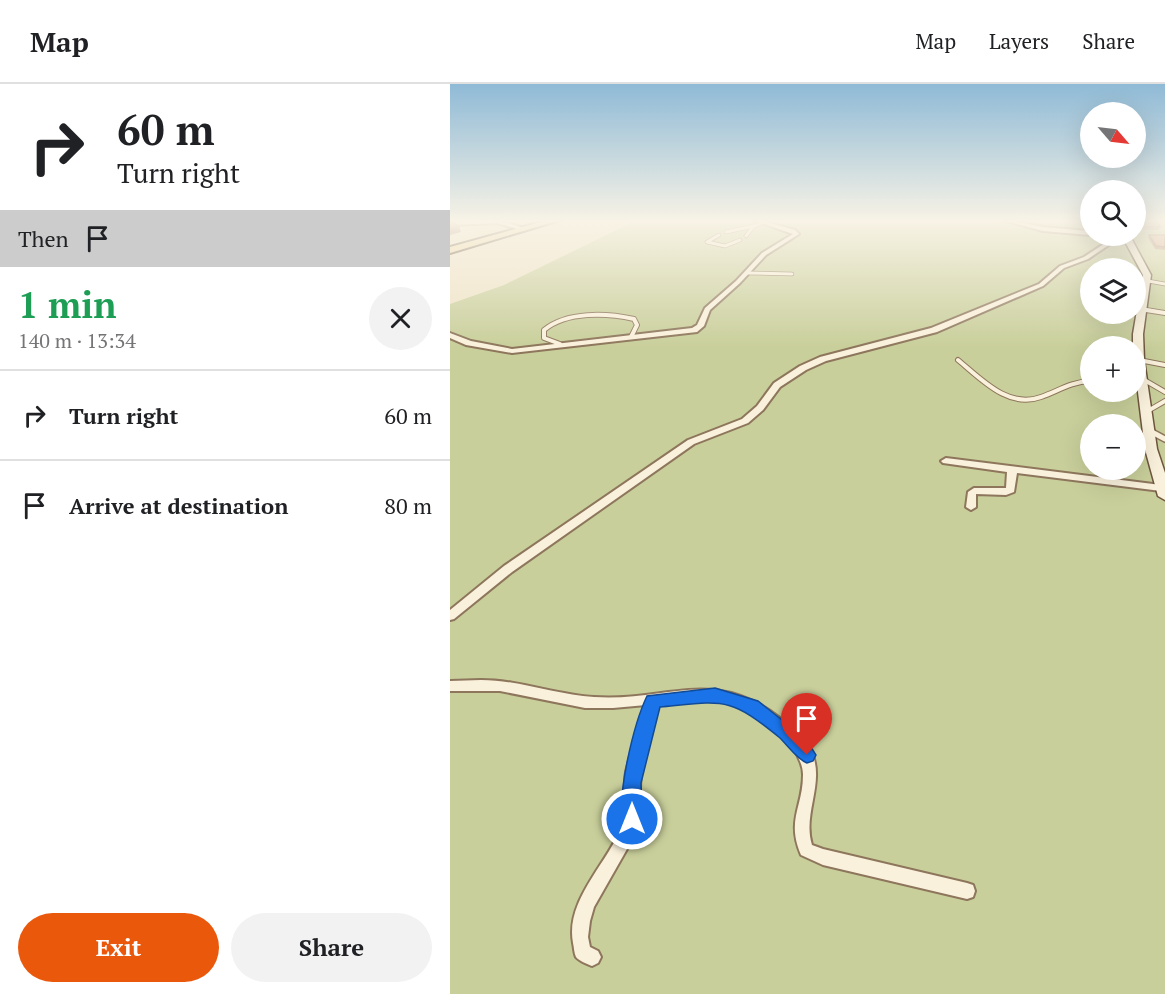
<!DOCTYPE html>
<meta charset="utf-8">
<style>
body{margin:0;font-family:"PT Serif",serif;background:#f2f2f2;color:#202124;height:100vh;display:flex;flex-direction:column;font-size:22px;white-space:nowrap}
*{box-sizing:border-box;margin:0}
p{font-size:20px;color:#757577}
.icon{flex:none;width:33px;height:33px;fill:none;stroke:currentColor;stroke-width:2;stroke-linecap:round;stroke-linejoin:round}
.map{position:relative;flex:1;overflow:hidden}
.side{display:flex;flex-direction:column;background:#fff;width:450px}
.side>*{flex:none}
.hud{background:#fff;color:#202124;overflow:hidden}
.needle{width:39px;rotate:118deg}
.buttons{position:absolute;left:630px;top:18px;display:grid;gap:12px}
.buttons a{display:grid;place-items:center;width:66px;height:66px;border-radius:50%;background:#fff;box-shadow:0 6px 24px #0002;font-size:30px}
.pin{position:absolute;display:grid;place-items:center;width:51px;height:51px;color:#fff;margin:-62px -26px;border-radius:50% 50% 50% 0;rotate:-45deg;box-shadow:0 0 6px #0007}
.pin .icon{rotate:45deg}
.me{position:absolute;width:66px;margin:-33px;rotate:0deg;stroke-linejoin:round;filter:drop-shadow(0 0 4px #0008)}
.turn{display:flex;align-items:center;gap:21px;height:126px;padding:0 18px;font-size:27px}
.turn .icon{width:78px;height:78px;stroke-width:2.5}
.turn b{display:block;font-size:42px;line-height:51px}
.then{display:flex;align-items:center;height:57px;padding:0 18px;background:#0003;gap:12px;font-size:22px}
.round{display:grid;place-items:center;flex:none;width:63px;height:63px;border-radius:32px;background:#f2f2f2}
.head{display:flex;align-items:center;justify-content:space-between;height:102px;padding:0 18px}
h1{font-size:36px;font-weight:700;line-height:45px;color:#1e9e55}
.primary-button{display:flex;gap:12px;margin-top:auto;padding:12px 18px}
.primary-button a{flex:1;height:69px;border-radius:36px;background:#ea580c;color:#fff;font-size:24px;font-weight:700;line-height:69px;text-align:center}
.primary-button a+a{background:#f2f2f2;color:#202124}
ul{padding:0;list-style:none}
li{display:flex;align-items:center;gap:18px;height:90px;padding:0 18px;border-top:2px solid #e0e0e0}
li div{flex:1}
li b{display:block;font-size:22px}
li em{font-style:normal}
header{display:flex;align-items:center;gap:36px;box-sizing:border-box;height:84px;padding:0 30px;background:#fff;border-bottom:2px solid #e0e0e0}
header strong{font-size:28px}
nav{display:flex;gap:33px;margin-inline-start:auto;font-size:21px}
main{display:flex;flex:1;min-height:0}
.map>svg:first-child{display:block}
</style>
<header>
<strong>Map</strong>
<nav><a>Map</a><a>Layers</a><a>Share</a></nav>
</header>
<main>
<section class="side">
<div class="hud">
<div class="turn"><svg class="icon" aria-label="right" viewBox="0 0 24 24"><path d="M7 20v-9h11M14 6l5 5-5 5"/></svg><div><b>60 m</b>Turn right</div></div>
<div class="then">Then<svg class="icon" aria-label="arrive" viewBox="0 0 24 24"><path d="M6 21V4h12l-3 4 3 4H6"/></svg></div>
</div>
<div class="head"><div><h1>1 min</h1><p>140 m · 13:34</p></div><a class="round"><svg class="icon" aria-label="close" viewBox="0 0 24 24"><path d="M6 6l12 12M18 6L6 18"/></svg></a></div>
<ul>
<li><svg class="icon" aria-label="right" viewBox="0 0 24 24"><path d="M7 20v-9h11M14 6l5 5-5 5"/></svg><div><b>Turn right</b></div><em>60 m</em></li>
<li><svg class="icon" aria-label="arrive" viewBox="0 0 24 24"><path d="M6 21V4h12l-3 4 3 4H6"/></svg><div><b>Arrive at destination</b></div><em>80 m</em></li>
</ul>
<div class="primary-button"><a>Exit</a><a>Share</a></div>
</section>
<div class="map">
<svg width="715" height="910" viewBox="0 0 715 910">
<rect width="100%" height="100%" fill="#f0e4c8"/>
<path fill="#e6deb5" d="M44 139 64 145 34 153 18 143Z"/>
<path fill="#c9cf9b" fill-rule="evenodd" d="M187 136H640V152H686V136H715V910H0V220L54 201ZM640 184H686V230H640ZM640 262H686V308H640ZM640 340H686V386H640Z"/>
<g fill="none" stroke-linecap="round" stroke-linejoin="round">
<defs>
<path id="lane-far2" d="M276 148 304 142
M269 151 257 158 275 162 290 156
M296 152 303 143 313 138
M298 189 342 190
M698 197 715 200
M692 225 704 227"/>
<path id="lane-far1" d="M696 226 715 229
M110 260 94 254V246C117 227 157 229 184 235L187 241 181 253
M508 276C531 295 558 325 591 313 608 307 621 298 640 297
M689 276 715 281
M686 294H691L715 308
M696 328 715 317"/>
<path id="lane" d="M700 347 715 355"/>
<path id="street" d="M48 136 77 145 74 147 47 139 0 141V137Z
M303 136H309L345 146 349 150 316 171 290 199 260 226 254 242 247 248 62 269 16 261 0 254V249L21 257 62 265 242 244 247 241 255 224 286 197 312 169 343 150Z
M552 136H560L593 143 640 147V151L593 147Z
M666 152H672L638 175 614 184 593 202 487 248 376 277 356 286 330 303 313 326 298 339 244 360 62 488 4 535 0 536V526L54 482 238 356 292 335 307 322 324 299 350 282 370 273 481 244 589 200 610 182 634 173Z
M496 374 711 401 714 402 715 405 711 407 567 389 564 408 556 411 526 410V423L521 426 516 423 518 408 524 404H556L557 388 493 379 491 377Z
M31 596C70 596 106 611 144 613 217 618 263 582 330 634 342 643 354 653 361 667 376 698 352 729 362 761L373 765 517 799 523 801 525 807 523 813 517 815 373 781 351 771C336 736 353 723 353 691 353 661 305 624 278 618 255 613 232 617 209 620L191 686 188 739 177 765 144 823 140 837 138 853 140 863 148 867 151 873 148 879 142 882C137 880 129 877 126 873 124 869 124 863 123 859 115 816 158 779 172 742 178 725 173 705 176 688 181 665 191 644 196 621L163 624H135L50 607H0V597Z"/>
<path id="secondary" d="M672 152H680L701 191 693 250 694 276 707 365 715 389V416L708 412 695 365 686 292V262H683V250L693 191Z"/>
<path id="primary" d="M98 136H110L0 169V163Z"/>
</defs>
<use href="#lane-far2" stroke="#8d765c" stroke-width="4.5"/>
<use href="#lane-far1" stroke="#8d765c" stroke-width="6"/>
<use href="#lane" stroke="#8d765c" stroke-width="8"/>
<use href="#street" stroke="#8d765c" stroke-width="4"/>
<use href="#secondary" stroke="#6f573f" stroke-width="3"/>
<use href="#primary" stroke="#5b4430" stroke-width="4"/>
<use href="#lane-far2" stroke="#faf1dc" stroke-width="3"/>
<use href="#lane-far1" stroke="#faf1dc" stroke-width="4"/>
<use href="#lane" stroke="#faf1dc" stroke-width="5"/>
<use href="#street" fill="#faf1dc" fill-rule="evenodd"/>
<use href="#secondary" fill="#faf1dc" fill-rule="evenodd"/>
<use href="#primary" fill="#f3d9a0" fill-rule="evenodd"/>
</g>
<path fill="#b2896c" d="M686 136 710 143 709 146 686 145Z
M699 151H715V166L705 165 698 154Z"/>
<path fill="#916f58" d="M9 142 11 148 0 151V144Z"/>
<path fill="#cf9f7d" stroke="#916f58" stroke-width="1.5" d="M686 136H706L710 143 686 142Z
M0 138H1L9 142 0 144Z
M699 151H715V163L706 162Z"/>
<linearGradient id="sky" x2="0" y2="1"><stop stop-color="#8fbad6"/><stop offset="0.52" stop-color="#f8f3e6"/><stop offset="1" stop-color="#f8f3e6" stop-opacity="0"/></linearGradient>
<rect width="715" height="263" fill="url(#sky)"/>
<path fill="#1a73e8" stroke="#114b97" stroke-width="1.5" d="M265 604 308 617 356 655 366 671 363 677 357 679C347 675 338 662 330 654 279 612 274 617 210 623L191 699 192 735 189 741 182 744 175 741C164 716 185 637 197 612Z"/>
</svg>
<div class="buttons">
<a><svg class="needle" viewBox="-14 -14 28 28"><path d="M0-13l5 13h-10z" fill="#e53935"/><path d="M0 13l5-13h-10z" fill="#757577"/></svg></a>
<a><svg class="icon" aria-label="search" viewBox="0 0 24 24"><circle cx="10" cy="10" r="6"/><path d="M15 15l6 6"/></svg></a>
<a><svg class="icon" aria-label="layers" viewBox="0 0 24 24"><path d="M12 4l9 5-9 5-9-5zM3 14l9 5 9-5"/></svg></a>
<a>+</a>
<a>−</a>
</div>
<div class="pin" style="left:357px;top:671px;background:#d93025"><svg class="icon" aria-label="arrive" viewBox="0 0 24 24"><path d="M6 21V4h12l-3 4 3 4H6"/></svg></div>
<svg class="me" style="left:182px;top:735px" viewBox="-20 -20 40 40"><circle r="17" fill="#1a73e8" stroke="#fff" stroke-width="3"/><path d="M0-11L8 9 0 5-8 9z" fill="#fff"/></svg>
</div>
</main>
